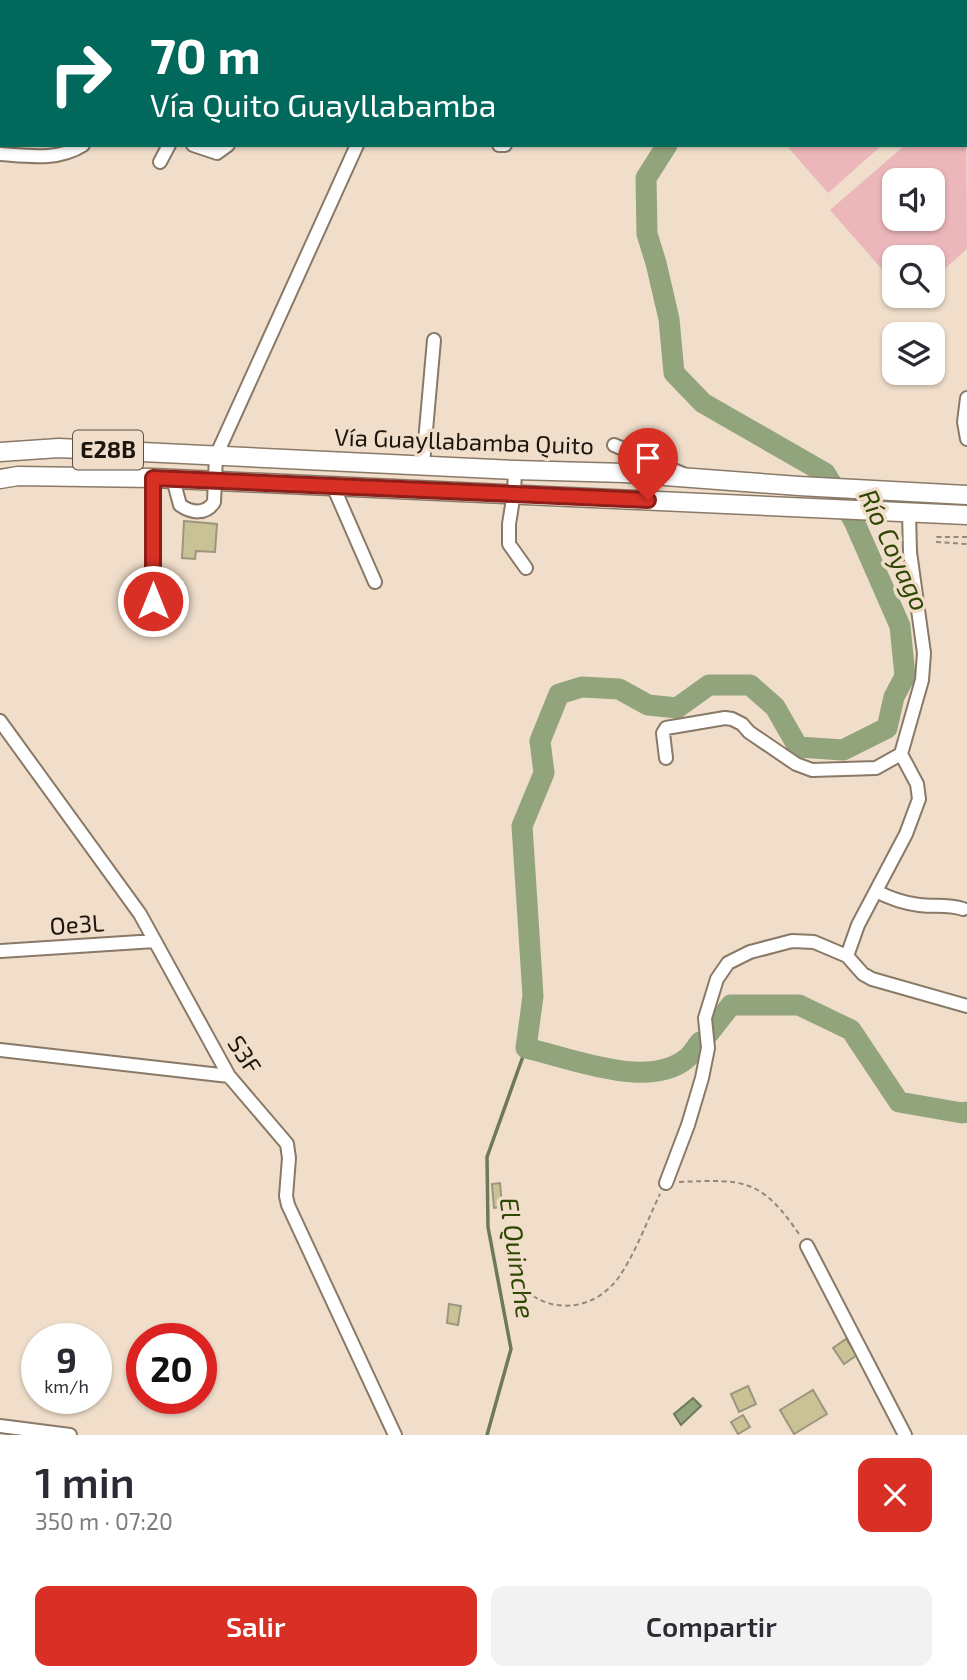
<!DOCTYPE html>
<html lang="es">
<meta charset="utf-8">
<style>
body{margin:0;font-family:"Exo 2",sans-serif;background:#f2f2f3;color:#2b2b33;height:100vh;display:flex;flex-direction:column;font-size:26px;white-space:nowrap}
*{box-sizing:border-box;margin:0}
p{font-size:23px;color:#7c7c81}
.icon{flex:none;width:38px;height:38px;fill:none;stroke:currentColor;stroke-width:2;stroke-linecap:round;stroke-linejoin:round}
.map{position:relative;height:1435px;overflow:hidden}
.side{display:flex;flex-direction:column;background:#fff;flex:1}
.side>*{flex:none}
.hud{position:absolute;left:0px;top:0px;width:968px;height:147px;box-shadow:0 2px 5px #0004;background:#00695c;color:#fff;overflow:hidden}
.buttons{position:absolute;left:882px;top:168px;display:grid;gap:14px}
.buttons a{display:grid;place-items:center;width:63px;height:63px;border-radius:14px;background:#fff;box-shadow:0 2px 5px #0004;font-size:35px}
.speed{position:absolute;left:21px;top:1323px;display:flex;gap:14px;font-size:35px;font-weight:700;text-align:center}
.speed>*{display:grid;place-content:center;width:91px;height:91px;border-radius:50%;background:#fff;box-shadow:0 2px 5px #0004;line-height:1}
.speed small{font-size:18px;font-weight:400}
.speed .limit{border:10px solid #d22;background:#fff;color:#111}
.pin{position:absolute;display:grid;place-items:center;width:60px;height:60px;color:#fff;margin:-72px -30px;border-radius:50% 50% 50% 0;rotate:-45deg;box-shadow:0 0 7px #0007}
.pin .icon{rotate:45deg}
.me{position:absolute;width:77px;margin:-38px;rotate:0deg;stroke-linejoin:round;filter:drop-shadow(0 0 5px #0008)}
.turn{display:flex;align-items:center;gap:24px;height:147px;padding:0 35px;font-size:32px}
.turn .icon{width:91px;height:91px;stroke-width:2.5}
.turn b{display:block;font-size:49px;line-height:60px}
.round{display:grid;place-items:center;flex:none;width:74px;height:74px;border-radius:14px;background:#f2f2f3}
.head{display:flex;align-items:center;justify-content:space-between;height:119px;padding:0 35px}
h1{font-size:42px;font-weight:600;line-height:52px}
.action{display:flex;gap:14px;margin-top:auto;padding:14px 35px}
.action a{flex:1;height:80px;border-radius:14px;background:#d93025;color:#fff;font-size:28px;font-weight:600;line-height:80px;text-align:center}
.action a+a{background:#f2f2f3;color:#2b2b33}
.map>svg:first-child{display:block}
</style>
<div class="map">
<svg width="967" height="1435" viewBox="0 0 967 1435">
<rect width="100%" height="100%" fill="#f0deca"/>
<path fill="#ebb7ba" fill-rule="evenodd" d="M966 127 967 249 933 279V257H894V283L830 210 905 145H966ZM894 180H933V219H894Z
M786 145H882L828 193Z"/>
<path fill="#92a47b" stroke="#6e795a" stroke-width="2" d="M693 1398 701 1406 681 1425 674 1414Z"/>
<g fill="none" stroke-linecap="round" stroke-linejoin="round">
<path stroke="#6e795a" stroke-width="3.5" d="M487 1435 511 1349 488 1227 487 1157 526 1048"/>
<path stroke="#92a47b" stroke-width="21" d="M795 2 797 0
M667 145 646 178 647 234 656 263 669 319 674 373 703 403 825 473 854 521 900 626 905 676 894 697 887 728 843 750 798 747 775 707 750 685H709L677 708 648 705 619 689 582 687 559 694 540 741 544 773 522 826 533 996 526 1048C570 1058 648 1090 686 1059 692 1055 696 1047 700 1042
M709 1033 731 1005H799L851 1030 899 1102 962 1113 967 1112"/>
</g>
<path fill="#cac294" stroke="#9a967f" stroke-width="2" d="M184 521 217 524 215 552 196 551 195 559 182 558Z
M500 1183 502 1207 494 1208 492 1184Z
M449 1304 461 1306 458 1325 447 1323Z
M846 1339 857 1355 844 1364 833 1348Z
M748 1386 756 1404 739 1412 731 1394Z
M813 1390 827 1414 794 1434 780 1410Z
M743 1415 750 1427 738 1434 731 1422Z"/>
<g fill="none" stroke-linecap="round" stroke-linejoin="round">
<defs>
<path id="minor" d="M615 0 619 2
M879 0 883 2
M202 2V0
M550 2V0
M966 39H967
M0 66 2 70
M193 145 217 153 228 145
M499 145H505
M0 154C28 156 58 161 83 145
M160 162 169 145
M967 398 964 422 967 439
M614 445 683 474
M423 464 434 340
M515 470 514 493 509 524V544L526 568
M153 478V601
M173 479 180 505C191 513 206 515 214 502L216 456 357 145
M333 486 375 582
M0 721 140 914 229 1076 287 1144 289 1158 286 1196 288 1205 395 1435
M666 758 663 733 666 728 725 718 732 719 742 724 749 732 796 764 812 770 876 768 901 754
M876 891C889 898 904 903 919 905 934 907 948 904 963 909
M1 951 155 941
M847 956 858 925 906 834 919 799 917 784 901 754 922 680 924 653 910 552 909 512
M0 1050 229 1076
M666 1183 688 1125 702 1078 708 1048 705 1018 717 979 728 963 750 952 792 941 814 942 847 956 863 974 872 979 967 1006
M807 1246 905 1435
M0 1426 70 1435"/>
<path id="highway" d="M0 452 59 448 515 470 625 473 799 486 967 495
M0 479 18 476 153 478 967 515"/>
</defs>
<use href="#minor" stroke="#897967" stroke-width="16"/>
<use href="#highway" stroke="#897967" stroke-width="21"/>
<path stroke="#95887a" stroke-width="2" stroke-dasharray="5 3.5" stroke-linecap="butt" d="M967 537H937V542L967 544
M679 1182C746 1179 762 1179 801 1237
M507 1263C514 1275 521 1289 533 1296 563 1315 599 1305 619 1277 636 1252 647 1221 660 1194"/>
<use href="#minor" stroke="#fff" stroke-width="12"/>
<use href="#highway" stroke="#fff" stroke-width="18"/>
</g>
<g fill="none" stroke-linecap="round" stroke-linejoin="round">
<defs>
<path id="route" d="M153 601V478L648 500"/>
</defs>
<use href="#route" stroke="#8d1f18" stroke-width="18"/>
<use href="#route" stroke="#d93025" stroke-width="12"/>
</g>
<g text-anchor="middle" stroke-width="7" stroke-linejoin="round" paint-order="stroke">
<rect fill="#f0deca" stroke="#5b5146" stroke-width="2" x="73" y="430.5" width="70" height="39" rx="5"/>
<g font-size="23" font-weight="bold" fill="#1b150e">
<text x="108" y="458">E28B</text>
</g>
<g font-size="24" fill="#1b150e" stroke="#f0deca">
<text transform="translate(464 442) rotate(2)" y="8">Vía Guayllabamba Quito</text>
<text transform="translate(77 925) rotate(-4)" y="8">Oe3L</text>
<text transform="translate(244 1055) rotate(57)" y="8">S3F</text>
</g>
<g font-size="26" font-style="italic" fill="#304603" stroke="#f0deca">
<text transform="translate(894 550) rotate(65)" y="9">Río Coyago</text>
<text transform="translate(517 1258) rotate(82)" y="9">El Quinche</text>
</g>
</g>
</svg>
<div class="buttons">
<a><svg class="icon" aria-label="sound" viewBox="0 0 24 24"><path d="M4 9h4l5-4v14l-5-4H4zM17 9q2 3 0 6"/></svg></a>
<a><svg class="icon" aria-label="search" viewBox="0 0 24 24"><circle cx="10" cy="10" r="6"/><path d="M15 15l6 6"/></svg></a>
<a><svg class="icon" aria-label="layers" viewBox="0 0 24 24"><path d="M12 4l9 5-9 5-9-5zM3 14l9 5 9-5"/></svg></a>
</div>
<div class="speed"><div>9<small>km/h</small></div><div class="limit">20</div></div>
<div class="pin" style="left:648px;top:500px;background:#d93025"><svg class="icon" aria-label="arrive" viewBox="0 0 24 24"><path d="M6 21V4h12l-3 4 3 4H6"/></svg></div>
<svg class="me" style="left:153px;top:601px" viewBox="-20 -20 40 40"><circle r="17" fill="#d93025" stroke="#fff" stroke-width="3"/><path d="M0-11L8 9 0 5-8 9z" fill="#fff"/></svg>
<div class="hud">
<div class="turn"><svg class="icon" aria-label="right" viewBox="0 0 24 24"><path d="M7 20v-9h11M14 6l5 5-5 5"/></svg><div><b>70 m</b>Vía Quito Guayllabamba</div></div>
</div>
</div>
<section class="side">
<div class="head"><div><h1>1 min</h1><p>350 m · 07:20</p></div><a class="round" style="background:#d93025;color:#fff"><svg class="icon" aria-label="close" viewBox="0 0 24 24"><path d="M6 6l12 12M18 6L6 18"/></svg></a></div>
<div class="action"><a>Salir</a><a>Compartir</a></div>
</section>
